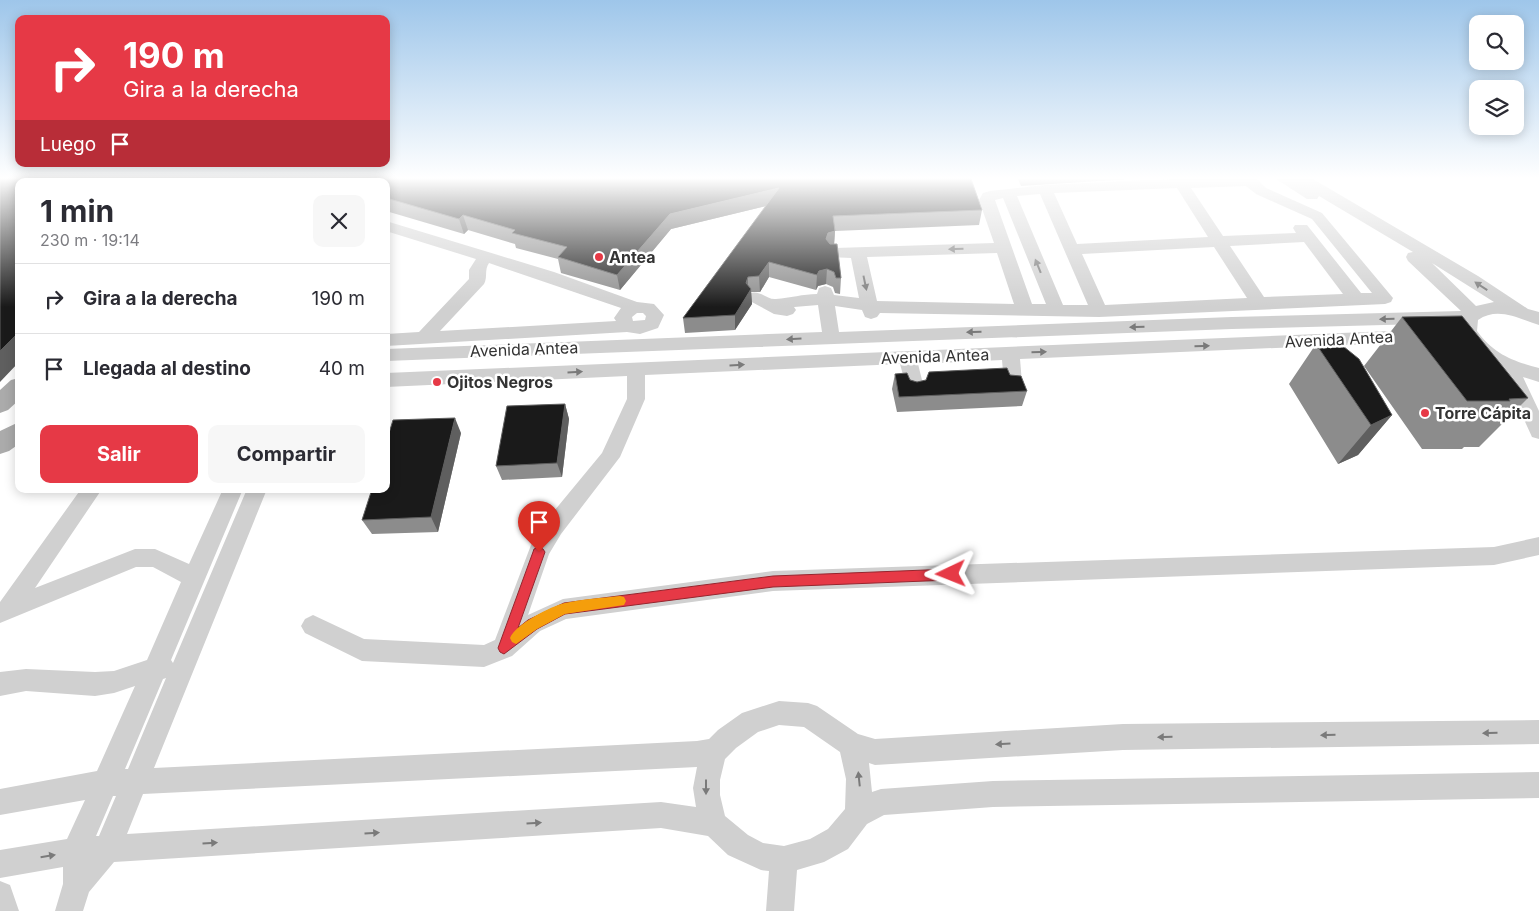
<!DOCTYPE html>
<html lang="es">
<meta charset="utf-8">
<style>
body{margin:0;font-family:Inter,sans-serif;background:#f7f7f7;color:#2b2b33;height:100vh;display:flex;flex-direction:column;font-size:19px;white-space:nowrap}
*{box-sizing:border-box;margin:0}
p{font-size:16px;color:#7c7c81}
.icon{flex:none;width:28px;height:28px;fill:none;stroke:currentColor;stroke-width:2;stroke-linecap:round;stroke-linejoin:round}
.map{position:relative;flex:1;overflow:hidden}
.sheet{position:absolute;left:15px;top:178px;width:375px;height:315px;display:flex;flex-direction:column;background:#fff;border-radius:10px;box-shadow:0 2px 12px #0003}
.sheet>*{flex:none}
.top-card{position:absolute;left:15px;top:15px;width:375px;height:152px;border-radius:10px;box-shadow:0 2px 12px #0003;background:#e63946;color:#fff;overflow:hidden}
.controls{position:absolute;left:1469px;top:15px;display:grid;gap:10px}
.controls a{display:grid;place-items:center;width:55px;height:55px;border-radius:10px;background:#fff;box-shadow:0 2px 12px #0003;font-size:25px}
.pin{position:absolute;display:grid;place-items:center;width:42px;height:42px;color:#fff;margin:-51px -21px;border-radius:50% 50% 50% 0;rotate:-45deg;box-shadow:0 0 5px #0007}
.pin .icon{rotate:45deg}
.me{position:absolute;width:55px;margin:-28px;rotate:268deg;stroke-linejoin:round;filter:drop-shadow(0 0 4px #0008)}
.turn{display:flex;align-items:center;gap:18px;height:105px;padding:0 25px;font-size:22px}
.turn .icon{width:65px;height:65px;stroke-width:2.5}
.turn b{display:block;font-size:35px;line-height:42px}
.then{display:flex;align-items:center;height:48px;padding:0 25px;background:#0003;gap:10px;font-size:19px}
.round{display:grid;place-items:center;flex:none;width:52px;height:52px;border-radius:10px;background:#f7f7f7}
.headline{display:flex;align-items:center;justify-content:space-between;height:85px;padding:0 25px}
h1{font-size:30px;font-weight:700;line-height:38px}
.action{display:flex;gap:10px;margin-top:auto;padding:10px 25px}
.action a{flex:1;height:58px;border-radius:10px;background:#e63946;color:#fff;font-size:20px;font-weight:700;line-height:58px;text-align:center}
.action a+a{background:#f7f7f7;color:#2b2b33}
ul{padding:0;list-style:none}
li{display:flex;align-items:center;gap:15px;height:70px;padding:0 25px;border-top:1px solid #e1e1e2}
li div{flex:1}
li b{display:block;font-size:19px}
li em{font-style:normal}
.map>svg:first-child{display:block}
</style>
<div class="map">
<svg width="1539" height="911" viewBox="0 0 1539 911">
<rect width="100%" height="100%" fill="#fff"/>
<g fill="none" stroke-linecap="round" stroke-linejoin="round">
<path fill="#d0d0d0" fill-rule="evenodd" d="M263 179H277V181H263Z
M288 179H303L302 181H288Z
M1171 179H1257L1266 188 1322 213 1393 298 1391 302 1385 304 1099 317 880 313 877 317 871 319 865 317 862 310 835 306 839 332 1232 317 1461 311 1408 261 1406 257 1408 253 1413 252 1319 196 1317 199H1307L1276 179H1313L1478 276 1528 309 1539 312V325C1519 319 1498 306 1478 320L1477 331C1494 354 1512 361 1539 368V382L1523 377 1539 411V439L1532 437 1502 371 1475 354 1459 332 1460 323 1232 329 386 361V349L822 332 818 305 794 307 796 310 793 314 787 316 774 314 750 301 748 297 750 293C761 290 767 300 776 299 790 298 803 294 817 294L819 288 825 286 831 288 834 295 859 298 851 258 829 257 827 253 829 249 835 248 994 243 979 200 983 193 990 191 1045 185ZM1246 186 1256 194 1312 219 1372 293H1361L1307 225H1295L1293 228 1296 233 1223 236 1191 188ZM1177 188 1208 237 1077 244 1054 193ZM1040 194 1088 305H1063L1017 196ZM1003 198 1046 304H1032L995 200ZM1304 242 1343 294 1264 297 1230 246ZM1214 247 1247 298 1105 305 1082 254ZM997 253 1014 304 877 301 867 257ZM1432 263 1494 302 1476 306Z
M386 221 554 272 637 302 654 304 664 315 658 328 640 334 627 332 386 346V334L419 332 469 279V270L476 259 386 231ZM489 263 621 308 614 318 616 321 440 331 484 284C488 277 484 270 489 263ZM637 313H643L646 316 645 320 633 321 632 317Z
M1413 330 1419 332 1422 336 1419 340 1413 342 1020 359 1022 383 1020 388 1013 390 1006 388 1004 383 1002 360 918 364 924 388 922 393 915 395 908 393 900 364 645 375V399L620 457 561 534 549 554 528 615 563 599 773 571 1494 547 1539 537V555L1494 565 773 591 566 619 540 631 512 656 484 667 362 661 305 633 301 626 305 619 313 615 364 639 484 645 495 640 531 545 545 522 602 453 627 399V376L386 387V373Z
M81 489H102L35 588 135 549H155L189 564 223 489H243L171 660 173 663 247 489H267L154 768 697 741 709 739 718 730 742 713 779 701 808 703 817 706 858 734 875 739 1123 724 1539 720V744L1123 750 875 765 869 763 872 792 881 789 993 781 1539 772V798L993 807 884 815 867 824 848 849 824 862 797 870 794 911H766L769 871 761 870 728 855 708 836 661 828 114 862 89 892 83 911H55L63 884V867L0 878V850L67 839 85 800 0 815V789L97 771 135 686 114 693 95 696 26 691 0 696V672L26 669 95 672 114 671 147 660 181 582 153 567H136L0 623V602ZM166 678 128 769H125L163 679ZM779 725 804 727 840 752 846 779 845 809 828 829 810 839 784 846 763 843 748 835 725 816 720 795V780L725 759 736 748 758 732ZM697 767 693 788 696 807 661 802 127 834 143 794ZM113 796H116L99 836H96Z
M0 881 10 885 19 911H0Z"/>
<path fill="#ababab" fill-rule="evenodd" d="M205 179H224L223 181H204Z
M227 179H246L245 181H226Z
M19 378V400L8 410 0 413V390L11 380Z
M19 422V444L9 451 0 454V431Z"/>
</g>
<path fill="#8c8c8c" d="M314 179H971L982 210 979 225 835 231 834 244 841 278 840 294 835 293 833 287 826 284 818 286 816 290 769 277 760 292H751L752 304 735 330 685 333 683 318 766 206 671 229 620 290 561 273 558 259 516 248 515 244 468 230 464 234 386 211V181H315Z
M1018 179H1130L1021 186Z
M1402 317 1528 398 1479 447H1464L1462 449H1422L1364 366Z
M1316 344 1392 415 1358 455 1338 464 1289 384Z
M895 374 917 382 1010 375 1027 391 1022 406 897 412 892 389Z
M565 404 569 419 562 477 502 480 496 466Z
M461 433 438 532 372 534 362 520Z"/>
<path fill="#5f5f5f" d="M171 179H196L194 181H170Z
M779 188V203L671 229 620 290 617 275 670 214Z
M463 215 468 230 464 234 459 219Z
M835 231 834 246 827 248 826 239 828 233Z
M769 262V277L760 292 759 276Z
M827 269 826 284 818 286 816 290 817 275 819 271Z
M748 277V292L751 289 752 304 735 330V315Z
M19 332V362L0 382V351Z
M565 404 569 419 562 477 557 463Z
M1392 415 1358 455 1338 464 1371 425Z
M455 418 461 433 438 532 431 517Z"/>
<path fill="#1a1a1a" stroke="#5f5f5f" d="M0 179H171L170 181H19V332L0 351Z
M324 179H971L982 210 833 216 835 231 828 233 826 239 830 244H837L841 278H836L834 272 827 269 819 271 817 275 769 262 759 276 748 277 746 283 751 289 735 315 683 318 779 188 670 214 617 275 558 257 567 247 512 233 515 230 463 215 459 219 386 198V181H330Z
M1462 316 1528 398 1509 399 1510 401H1467L1402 317Z
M1338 342 1359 359 1392 415 1371 425 1316 344Z
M1007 368 1010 375 1021 376 1027 391 899 397 895 374 907 373 910 380 917 382 926 380 929 372Z
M565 404 557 463 496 466 507 406Z
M455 418 431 517 362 520 372 489H386V443L393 420Z"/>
<defs><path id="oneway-solid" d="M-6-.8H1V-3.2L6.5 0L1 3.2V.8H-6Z" transform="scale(1.25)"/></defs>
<g fill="#7a7a7a">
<use href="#oneway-solid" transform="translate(956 249) rotate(178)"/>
<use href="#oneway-solid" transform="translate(1038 266) rotate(-112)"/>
<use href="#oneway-solid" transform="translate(865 283) rotate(78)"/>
<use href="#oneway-solid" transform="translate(1481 286) rotate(-147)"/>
<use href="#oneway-solid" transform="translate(1387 319) rotate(179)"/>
<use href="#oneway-solid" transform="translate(1137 327) rotate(178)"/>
<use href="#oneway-solid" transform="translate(974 332) rotate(178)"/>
<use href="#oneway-solid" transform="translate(794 339) rotate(177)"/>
<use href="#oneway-solid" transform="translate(1202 346) rotate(-2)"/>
<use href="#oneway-solid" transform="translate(1039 352) rotate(-2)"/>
<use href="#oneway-solid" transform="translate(737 365) rotate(-3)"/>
<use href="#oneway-solid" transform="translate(575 372) rotate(-3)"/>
<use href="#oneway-solid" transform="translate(1490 733) rotate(179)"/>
<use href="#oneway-solid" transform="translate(1328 735) rotate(179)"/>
<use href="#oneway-solid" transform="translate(1165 737) rotate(179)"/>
<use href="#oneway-solid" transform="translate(1003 744) rotate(177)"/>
<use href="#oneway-solid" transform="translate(859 779) rotate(-96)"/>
<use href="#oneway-solid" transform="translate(706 787) rotate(90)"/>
<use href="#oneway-solid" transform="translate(534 823) rotate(-4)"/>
<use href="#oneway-solid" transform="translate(372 833) rotate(-4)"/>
<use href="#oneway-solid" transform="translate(210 843) rotate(-4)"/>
<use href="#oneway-solid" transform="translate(48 856) rotate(-9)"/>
</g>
<linearGradient id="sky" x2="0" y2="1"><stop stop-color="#9ec6ea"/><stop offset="0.58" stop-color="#fff"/><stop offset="1" stop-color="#fff" stop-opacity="0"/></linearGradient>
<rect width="1539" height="307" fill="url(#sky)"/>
<path fill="#e63946" stroke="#96252e" d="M539 547 543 549 545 552 518 628 528 620 564 603 773 576 951 569 955 571 957 574 955 578 951 580 773 587 565 614 537 629 504 654 500 652 498 648 533 552 534 549Z"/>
<path fill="#f59e0b" d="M620 596 624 597 626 601 624 605 565 614 537 629 516 644 512 642 510 638C516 624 551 606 565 603 583 599 601 598 620 596Z"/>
<g fill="#e63946" stroke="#fff" stroke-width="2">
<circle cx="599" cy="257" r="5"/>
<circle cx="437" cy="382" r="5"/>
<circle cx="1425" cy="413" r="5"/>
</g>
<g text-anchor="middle" stroke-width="5" stroke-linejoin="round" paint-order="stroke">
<g font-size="16" font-weight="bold" fill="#333" stroke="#fff" text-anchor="start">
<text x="609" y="263">Antea</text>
<text x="447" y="388">Ojitos Negros</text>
<text x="1435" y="419">Torre Cápita</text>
</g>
<g font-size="16" fill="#333" stroke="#fff">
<text transform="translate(1339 339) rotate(-3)" y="6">Avenida Antea</text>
<text transform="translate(524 349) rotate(-2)" y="6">Avenida Antea</text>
<text transform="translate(935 356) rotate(-2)" y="6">Avenida Antea</text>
</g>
</g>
</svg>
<div class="controls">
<a><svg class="icon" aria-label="search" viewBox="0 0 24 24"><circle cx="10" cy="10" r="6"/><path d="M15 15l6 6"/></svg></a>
<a><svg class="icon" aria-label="layers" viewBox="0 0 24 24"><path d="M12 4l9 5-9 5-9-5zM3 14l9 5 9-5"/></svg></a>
</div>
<div class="pin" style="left:539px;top:552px;background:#d93025"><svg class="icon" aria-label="arrive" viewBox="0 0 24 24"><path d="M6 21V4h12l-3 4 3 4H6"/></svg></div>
<svg class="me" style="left:951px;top:574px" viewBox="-20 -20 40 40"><path d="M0-17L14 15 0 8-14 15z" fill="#e63946" stroke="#fff" stroke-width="4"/></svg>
<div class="top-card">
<div class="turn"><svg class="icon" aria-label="right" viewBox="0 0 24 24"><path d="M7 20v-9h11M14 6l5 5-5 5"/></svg><div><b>190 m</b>Gira a la derecha</div></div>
<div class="then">Luego<svg class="icon" aria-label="arrive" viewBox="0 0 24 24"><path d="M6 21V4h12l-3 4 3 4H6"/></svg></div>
</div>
<section class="sheet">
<div class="headline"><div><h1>1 min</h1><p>230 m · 19:14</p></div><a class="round"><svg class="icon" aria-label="close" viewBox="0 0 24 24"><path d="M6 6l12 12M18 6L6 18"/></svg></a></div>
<ul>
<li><svg class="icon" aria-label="right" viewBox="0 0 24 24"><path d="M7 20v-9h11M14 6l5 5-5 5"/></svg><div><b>Gira a la derecha</b></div><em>190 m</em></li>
<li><svg class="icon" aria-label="arrive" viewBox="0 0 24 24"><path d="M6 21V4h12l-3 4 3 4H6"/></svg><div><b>Llegada al destino</b></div><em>40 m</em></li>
</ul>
<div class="action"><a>Salir</a><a>Compartir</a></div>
</section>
</div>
